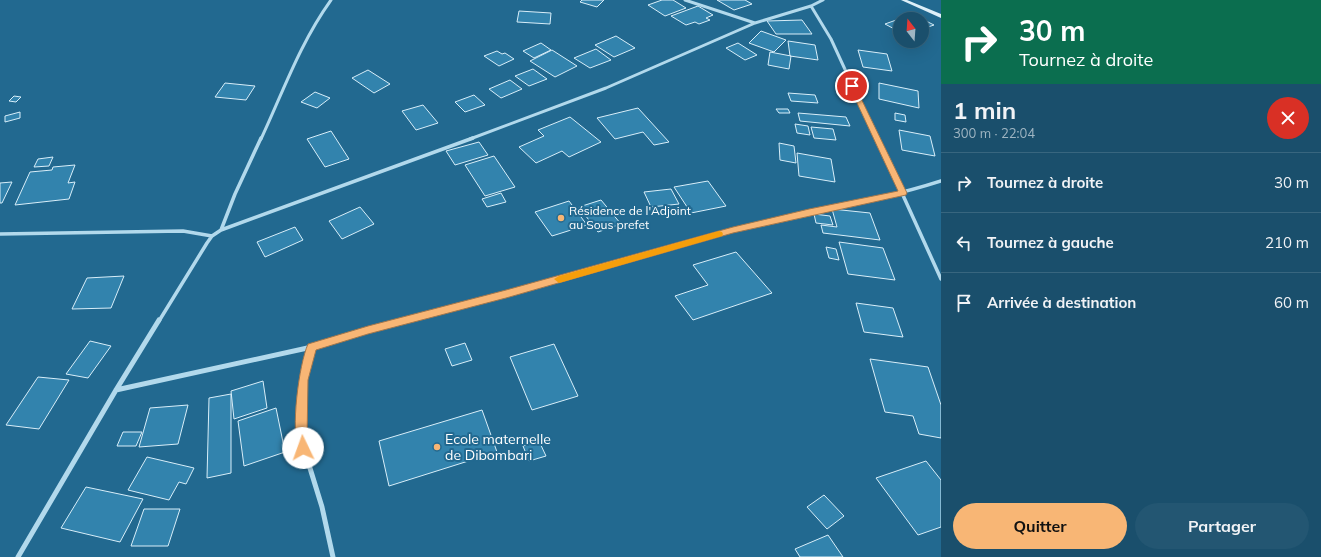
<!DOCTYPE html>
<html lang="fr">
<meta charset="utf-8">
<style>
body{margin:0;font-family:Mulish,sans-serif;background:#235672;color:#f1f3f6;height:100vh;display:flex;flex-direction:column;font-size:15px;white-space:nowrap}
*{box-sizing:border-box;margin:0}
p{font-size:13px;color:#9fb5c2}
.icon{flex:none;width:22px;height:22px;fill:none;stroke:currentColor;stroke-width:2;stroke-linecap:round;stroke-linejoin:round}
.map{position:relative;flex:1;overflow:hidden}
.side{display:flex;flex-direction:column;background:#1a4f6c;width:380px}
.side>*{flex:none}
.top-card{background:#0b6e4f;color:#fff;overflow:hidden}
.needle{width:26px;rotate:343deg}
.buttons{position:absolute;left:893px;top:12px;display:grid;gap:8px}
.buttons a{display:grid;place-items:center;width:36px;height:36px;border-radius:50%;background:#1a4f6c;box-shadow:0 4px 16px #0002,0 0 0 1px #38667f;font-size:20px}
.pin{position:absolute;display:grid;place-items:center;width:34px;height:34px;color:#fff;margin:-17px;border:2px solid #fff;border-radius:50%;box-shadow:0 1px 4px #0007}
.me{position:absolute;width:44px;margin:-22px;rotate:357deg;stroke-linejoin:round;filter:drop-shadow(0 0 3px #0008)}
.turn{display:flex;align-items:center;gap:14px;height:84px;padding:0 12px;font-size:18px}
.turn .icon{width:52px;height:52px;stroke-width:2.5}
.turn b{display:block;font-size:28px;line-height:34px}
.round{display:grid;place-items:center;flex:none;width:42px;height:42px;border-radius:21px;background:#235672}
.headline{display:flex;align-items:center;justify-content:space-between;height:68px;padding:0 12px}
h1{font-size:24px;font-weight:700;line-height:30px}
.cta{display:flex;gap:8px;margin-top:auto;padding:8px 12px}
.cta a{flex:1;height:46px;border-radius:24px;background:#f8b675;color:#111;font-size:16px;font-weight:700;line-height:46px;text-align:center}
.cta a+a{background:#235672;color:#f1f3f6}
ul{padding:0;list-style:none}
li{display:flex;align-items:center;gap:12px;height:60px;padding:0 12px;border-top:1px solid #38667f}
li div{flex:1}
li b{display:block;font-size:15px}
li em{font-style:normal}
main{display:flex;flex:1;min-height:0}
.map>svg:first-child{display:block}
</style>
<main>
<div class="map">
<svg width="941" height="557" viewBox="0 0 941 557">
<rect width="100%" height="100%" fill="#226990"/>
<path fill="#3283ad" stroke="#d8eef9" d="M582 0H604L597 7 580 2Z
M662 0H673L686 8 665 16 648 5Z
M717 0H745L752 4 734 10Z
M698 6 713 15 706 18 710 20 699 24 695 22 686 25 671 16Z
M519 11 551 13 550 24 517 22Z
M913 14 922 19H900V32L885 24Z
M922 19 934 25 922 29Z
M802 20 812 34H776L767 21Z
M761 31 786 40 774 52 749 43Z
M616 36 635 48 614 57 595 45Z
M788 41 815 45 818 60 790 56Z
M541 43 551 50 534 58 523 51Z
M738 43 757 55 745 60 726 48Z
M596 49 611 60 590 68 574 58Z
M552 50 577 66 555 77 530 61Z
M858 50 887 54 892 71 863 67Z
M497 51 502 54 505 53 514 59 499 66 484 56Z
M770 52 791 56 789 69 768 65Z
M533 69 547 79 529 86 515 76Z
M368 70 390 84 374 93 352 78Z
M510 80 522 89 501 98 489 89Z
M225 83 255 86 246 100 215 97Z
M879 83 918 91 919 108 879 99Z
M315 92 330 98 317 108 301 102Z
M788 93 815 95 818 103 791 101Z
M474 95 485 105 465 112 455 102Z
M14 96 21 97 16 102 9 101Z
M423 105 438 123 416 130 402 111Z
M638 108 669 142 654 145 643 132 615 139 597 118Z
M776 109H788L790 113H779Z
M20 112V118L5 122V116Z
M798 113 846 117 850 126 800 121Z
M895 113 905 115 906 122 895 120Z
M570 117 601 142 569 157 562 151 536 163 519 147 544 136 538 130Z
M795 124 808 126 810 135 797 133Z
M811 127 833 129 836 140 814 138Z
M899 130 930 136 935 156 902 150Z
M331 131 349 159 325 167 307 139Z
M479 142 488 155 455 165 446 151Z
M779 143 794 146 796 163 780 160Z
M797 153 831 159 835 182 799 176Z
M494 156 515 187 485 196 465 165Z
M53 157 49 166 34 167 38 159Z
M75 165 68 183 75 182 69 199 15 205 30 172 52 170 53 167Z
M708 181 726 206 691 213 674 187Z
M12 182 2 203H0V183Z
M671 189 679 204 651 207 644 192Z
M501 193 506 202 487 207 482 199Z
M601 200 621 224 598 232 579 207Z
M569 201 587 225 552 236 535 212Z
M360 207 374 224 342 239 329 221Z
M832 209 870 213 880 240 823 233 821 225 837 227Z
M814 214 830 216 833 225 816 223Z
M295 227 303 240 265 257 257 242Z
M839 242 883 248 895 280 848 274Z
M826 247 836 249 839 260 829 258Z
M736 252 772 293 693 320 675 296 708 285 693 265Z
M124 276 111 308 72 309 87 278Z
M856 303 893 308 903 337 864 332Z
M90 341 111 346 88 378 66 374Z
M465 343 472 360 452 366 445 349Z
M554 344 578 396 532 410 510 357Z
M870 359 928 367 941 405V438L919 434 913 416 885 412Z
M38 377 69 380 39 429 6 425Z
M263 381 267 408 234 419 231 391Z
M231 394V473L207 478 209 398Z
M188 405 178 444 139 447 150 408Z
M276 408 285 452 244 466 238 421Z
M482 410 497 452 389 486 379 441Z
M123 432H142L136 446H117Z
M539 441 546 456 529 461 523 446Z
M147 457 194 468 186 484 179 482 169 500 128 490Z
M926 461 941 480V527L918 535 876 478Z
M86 487 143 499 120 542 61 528Z
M824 495 844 516 827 529 807 507Z
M144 509H180L168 546H131Z
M828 535 843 557H800L795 549Z"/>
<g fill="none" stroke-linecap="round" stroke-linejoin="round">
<path stroke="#b2d9ec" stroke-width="3" d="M685 0 755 23
M811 6 831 39 877 139
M261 139C283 92 300 43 331 0
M470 139 606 88 755 23 811 6 823 0"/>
<path stroke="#b2d9ec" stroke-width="3.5" d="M877 138 941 279
M221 230 235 194 261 138
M0 234 183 231 212 236
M159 321 207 243 212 236 221 230 473 138
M403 321C513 292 622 259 732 230 801 212 873 203 941 181"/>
<path stroke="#b2d9ec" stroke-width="5" d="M312 347 303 380 301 439 322 507 333 557
M116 390 312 347 407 320
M18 557 116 390 159 320"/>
<path fill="#def0f9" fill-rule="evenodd" d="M901 0H907L941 14V18Z"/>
</g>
<path fill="#f8b675" stroke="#a1764c" d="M850 84 855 86 907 193 906 195 733 233 506 298 368 334 316 350 308 380 307 439 308 448 307 452 303 453 299 452C290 431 299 364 308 344L368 326 506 290 733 227 809 209 898 191 849 86Z"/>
<path fill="#f59e0b" d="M719 231 722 232 723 234 722 236 559 283 554 279 559 276Z"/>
<g fill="#f8b675" stroke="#226990" stroke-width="1.5">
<circle cx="561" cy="218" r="4"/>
<circle cx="437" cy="447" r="4"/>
</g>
<g text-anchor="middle" stroke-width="4" stroke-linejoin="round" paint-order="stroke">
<g font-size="12" fill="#fff" stroke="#226990" text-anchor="start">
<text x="569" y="215">Résidence de l'Adjoint<tspan x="569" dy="14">au Sous prefet</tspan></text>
</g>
<g font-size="14" fill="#fff" stroke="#226990" text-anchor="start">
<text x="445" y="444">Ecole maternelle<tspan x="445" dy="16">de Dibombari</tspan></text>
</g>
</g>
</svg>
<div class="buttons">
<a><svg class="needle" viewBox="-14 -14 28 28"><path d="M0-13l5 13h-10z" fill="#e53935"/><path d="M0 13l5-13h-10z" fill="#9fb5c2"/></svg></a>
</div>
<div class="pin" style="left:852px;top:86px;background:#d93025"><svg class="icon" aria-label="arrive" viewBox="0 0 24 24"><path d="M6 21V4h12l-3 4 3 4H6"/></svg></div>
<svg class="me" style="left:303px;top:448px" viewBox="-20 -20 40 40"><circle r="19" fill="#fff"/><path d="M0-13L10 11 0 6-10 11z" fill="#f8b675"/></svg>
</div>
<section class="side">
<div class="top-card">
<div class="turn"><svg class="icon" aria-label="right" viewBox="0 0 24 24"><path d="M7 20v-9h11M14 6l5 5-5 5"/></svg><div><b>30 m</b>Tournez à droite</div></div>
</div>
<div class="headline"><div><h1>1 min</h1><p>300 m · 22:04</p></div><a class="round" style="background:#d93025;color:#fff"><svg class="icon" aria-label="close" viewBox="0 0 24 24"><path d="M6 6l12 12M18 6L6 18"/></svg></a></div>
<ul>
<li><svg class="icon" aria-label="right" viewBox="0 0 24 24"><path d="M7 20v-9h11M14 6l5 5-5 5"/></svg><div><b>Tournez à droite</b></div><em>30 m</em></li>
<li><svg class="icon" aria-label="left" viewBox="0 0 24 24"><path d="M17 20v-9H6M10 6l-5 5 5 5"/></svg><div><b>Tournez à gauche</b></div><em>210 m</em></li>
<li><svg class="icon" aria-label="arrive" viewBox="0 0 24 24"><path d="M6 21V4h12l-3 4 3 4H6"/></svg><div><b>Arrivée à destination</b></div><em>60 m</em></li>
</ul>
<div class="cta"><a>Quitter</a><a>Partager</a></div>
</section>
</main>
